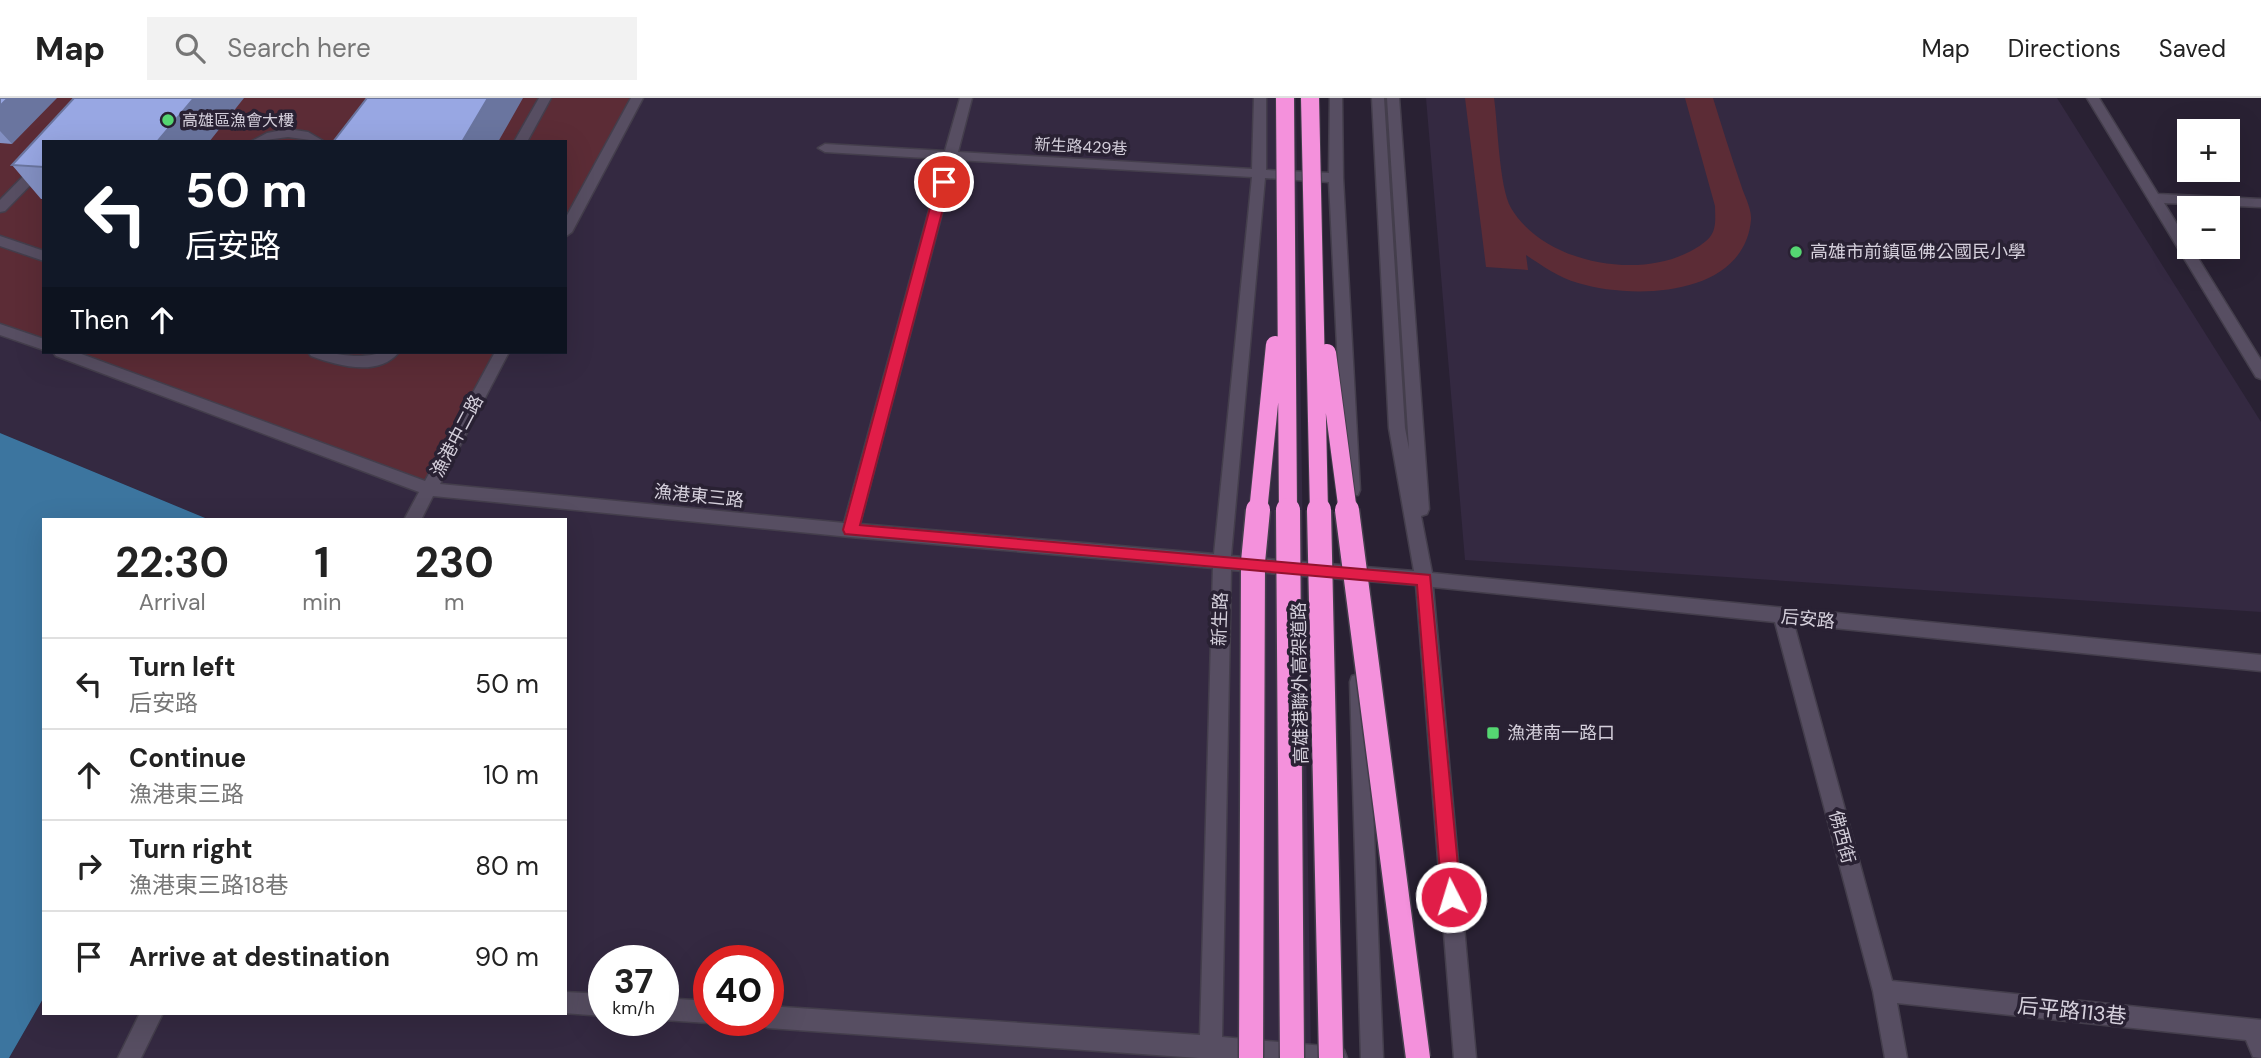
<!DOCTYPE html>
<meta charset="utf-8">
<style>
body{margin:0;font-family:"DM Sans","Noto Sans TC",sans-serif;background:#f2f2f2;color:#222;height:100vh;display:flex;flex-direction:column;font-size:26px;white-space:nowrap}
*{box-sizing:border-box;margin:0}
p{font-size:23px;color:#767676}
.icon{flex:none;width:38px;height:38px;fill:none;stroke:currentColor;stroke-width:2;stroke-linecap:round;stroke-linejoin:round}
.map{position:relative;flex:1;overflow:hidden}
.sheet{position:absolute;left:42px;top:420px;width:525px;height:497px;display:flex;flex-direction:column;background:#fff;border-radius:0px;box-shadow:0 7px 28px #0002}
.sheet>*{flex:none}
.banner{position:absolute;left:42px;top:42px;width:525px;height:214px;border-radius:0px;box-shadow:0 7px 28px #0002;background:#111827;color:#fff;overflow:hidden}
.fabs{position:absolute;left:2177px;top:21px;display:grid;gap:14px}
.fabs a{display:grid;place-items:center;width:63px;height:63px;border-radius:0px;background:#fff;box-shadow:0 7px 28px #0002;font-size:35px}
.speed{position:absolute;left:588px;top:847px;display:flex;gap:14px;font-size:35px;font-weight:700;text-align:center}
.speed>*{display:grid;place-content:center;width:91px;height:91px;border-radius:50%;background:#fff;box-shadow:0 7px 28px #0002;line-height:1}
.speed small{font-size:18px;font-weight:400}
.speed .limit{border:10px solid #d22;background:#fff;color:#111}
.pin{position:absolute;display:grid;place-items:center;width:60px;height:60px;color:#fff;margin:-30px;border:4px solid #fff;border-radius:50%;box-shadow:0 2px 7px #0007}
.me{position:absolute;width:77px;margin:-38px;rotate:355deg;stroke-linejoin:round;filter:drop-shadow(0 0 5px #0008)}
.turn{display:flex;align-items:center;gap:24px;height:147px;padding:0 28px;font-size:32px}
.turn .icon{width:91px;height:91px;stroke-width:2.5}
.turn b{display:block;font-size:49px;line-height:60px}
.then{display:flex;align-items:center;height:66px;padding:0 28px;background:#0003;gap:14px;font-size:26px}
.eta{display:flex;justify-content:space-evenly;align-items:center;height:119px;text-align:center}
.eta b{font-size:42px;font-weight:700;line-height:49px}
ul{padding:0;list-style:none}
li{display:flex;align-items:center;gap:21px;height:91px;padding:0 28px;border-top:2px solid #e0e0e0}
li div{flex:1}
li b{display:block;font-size:26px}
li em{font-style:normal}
header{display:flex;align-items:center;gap:42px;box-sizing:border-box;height:98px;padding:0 35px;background:#fff;border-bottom:2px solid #e0e0e0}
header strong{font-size:33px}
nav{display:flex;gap:38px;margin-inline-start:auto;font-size:24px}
.search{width:490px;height:63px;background:#f2f2f2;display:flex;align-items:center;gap:18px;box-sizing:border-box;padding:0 24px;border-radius:0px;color:#767676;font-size:26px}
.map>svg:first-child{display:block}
</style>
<header>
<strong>Map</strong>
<div class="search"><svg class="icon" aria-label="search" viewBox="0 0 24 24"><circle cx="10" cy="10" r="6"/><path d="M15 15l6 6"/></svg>Search here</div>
<nav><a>Map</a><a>Directions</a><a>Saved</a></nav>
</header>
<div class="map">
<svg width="2261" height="960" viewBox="0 0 2261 960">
<rect width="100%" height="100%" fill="#292133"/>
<path fill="#342941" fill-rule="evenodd" d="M0 0H1296L1311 960H9L44 899V915H565V422H210L0 335ZM44 44H565V254H44ZM604 863H663V922H604ZM709 863H768V922H709Z
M1426 0H2057L2261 324V514L1465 462Z"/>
<path fill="#5c2c36" d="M0 0H637L565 134V44H44V247L0 231Z
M1465 0H1494C1498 27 1499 89 1511 110 1543 164 1635 182 1689 154 1695 151 1705 145 1710 139 1717 130 1715 118 1715 108L1685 0H1713C1722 29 1731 58 1741 87 1744 97 1752 111 1751 122 1744 199 1634 202 1578 185 1559 180 1543 168 1526 157L1528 172 1486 169Z
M61 254H502L429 391Z"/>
<path fill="#3c759f" d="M0 335 210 422H44V899L9 960H0Z"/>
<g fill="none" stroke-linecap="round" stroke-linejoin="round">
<defs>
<path id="minor" d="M539 0H551L527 44H514Z
M631 0H643L572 134 565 139V121Z
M960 0H972L958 54 1252 71 1254 0H1266V72L1329 75 1330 0H1342L1343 80 1360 392 1358 397H1346L1344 392 1329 84 1265 80 1231 458 1414 473 1389 330 1372 0H1384L1405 330 1409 351 1387 0H1399L1429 411 1427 416 1421 418 1432 475 2261 557V573L1794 526 1892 883 2261 922V960L2253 959 2246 942 1897 905 1907 960H1885L1873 893 1775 524 1433 489 1476 960H1454L1416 487 1231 472 1222 939 1336 949 1344 952 1347 960H1199L768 930 760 927 758 922H768V908L1200 937 1213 470 850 439 433 398 421 422H404L419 394 56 258 53 254H76L425 383 495 254H509L440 386 844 425 943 61 825 54 818 50 825 46 945 53ZM956 62 1252 79 1214 456 860 426Z
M2087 0H2099L2158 96 2261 101V109L2164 105 2261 262V281L2256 279Z
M288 31 308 34 325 44 288 39 250 44 267 35Z
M44 61V73L5 113 0 114V102L39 62Z
M0 138 44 153V163L0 148Z
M0 226 44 241V252L0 237Z
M308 254C324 253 338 257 354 258 369 259 383 253 399 254 378 280 336 267 311 258Z
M1359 576 1366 578 1368 584 1383 960H1361L1350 584 1352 578Z
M565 894 604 896V918L563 915Z
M663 900 709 903V922H715L709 925 663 922Z
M140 915H163L141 960H118Z"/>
</defs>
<use href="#minor" stroke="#443e4c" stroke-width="3"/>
<use href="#minor" fill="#574e62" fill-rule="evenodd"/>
<defs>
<path id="highway-bridge-far1" d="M1285 0 1288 414
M1310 0 1319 414
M1327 255 1348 414
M1258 414 1275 247"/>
<path id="highway-bridge" d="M1288 412 1292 960
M1319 412 1331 960
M1347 412 1418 960
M1251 960 1253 464 1258 412"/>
</defs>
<use href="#highway-bridge-far1" stroke="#443e4c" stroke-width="20" stroke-linecap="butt"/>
<use href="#highway-bridge" stroke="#443e4c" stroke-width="27" stroke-linecap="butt"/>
<use href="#highway-bridge-far1" stroke="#f491dc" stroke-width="18"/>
<use href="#highway-bridge" stroke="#f491dc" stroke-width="24"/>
</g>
<path fill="#8390c3" d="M0 0 12 46 0 45Z
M44 44V101H41L12 67Z"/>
<path fill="#6a759f" d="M8 0H57L12 46 0 33V8Z
M194 0H244L209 44H157Z
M488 0H523L498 44H462Z"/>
<path fill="#98a7e3" stroke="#6a759f" stroke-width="2" d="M0 0H8L0 8Z
M74 0H194L157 44H44V69L12 67Z
M367 0H488L462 44H333Z"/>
<path fill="#e11d48" stroke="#92132f" stroke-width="2" d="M944 80 950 84 860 427 1430 477 1461 799 1458 805 1451 808 1445 805 1442 799 1417 487 845 436 843 432 937 84Z"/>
<g fill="#55d672" stroke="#292133" stroke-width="2.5">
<circle cx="168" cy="22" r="7"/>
<circle cx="1796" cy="154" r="7"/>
<rect x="1486" y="628" width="14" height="14" rx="3.5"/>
</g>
<g text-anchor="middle" stroke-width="7" stroke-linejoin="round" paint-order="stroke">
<g font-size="16" fill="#d4cfdb" stroke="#292133" text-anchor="start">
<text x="182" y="28">高雄區漁會大樓</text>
</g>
<g font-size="16" fill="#d4cfdb" stroke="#292133">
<text transform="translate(1081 48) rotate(3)" y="6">新生路429巷</text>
</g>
<g font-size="18" fill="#d4cfdb" stroke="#292133" text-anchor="start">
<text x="1810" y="160">高雄市前鎮區佛公國民小學</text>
<text x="1507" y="641">漁港南一路口</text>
</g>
<g font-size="18" fill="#d4cfdb" stroke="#292133">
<text transform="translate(457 338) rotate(-62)" y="6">漁港中二路</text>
<text transform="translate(699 398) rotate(6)" y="6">漁港東三路</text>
<text transform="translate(1220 521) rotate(-88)" y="6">新生路</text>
<text transform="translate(1808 521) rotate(6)" y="6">后安路</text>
<text transform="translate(1300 585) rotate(-91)" y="6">高雄港聯外高架道路</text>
<text transform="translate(1842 739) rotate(75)" y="6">佛西街</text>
</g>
<g font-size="21" fill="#d4cfdb" stroke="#292133">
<text transform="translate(2072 913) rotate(6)" y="7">后平路113巷</text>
</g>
</g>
</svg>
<div class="fabs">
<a>+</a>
<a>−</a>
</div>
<div class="speed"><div>37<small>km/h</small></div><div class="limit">40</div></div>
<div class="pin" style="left:944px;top:84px;background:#d93025"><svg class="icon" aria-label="arrive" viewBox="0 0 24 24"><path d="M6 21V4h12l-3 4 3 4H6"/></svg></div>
<svg class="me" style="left:1451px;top:799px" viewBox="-20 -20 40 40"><circle r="17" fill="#e11d48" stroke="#fff" stroke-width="3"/><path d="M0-11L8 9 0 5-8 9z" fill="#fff"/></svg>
<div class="banner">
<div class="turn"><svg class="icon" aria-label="left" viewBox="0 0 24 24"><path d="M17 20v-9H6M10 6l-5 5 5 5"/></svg><div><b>50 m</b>后安路</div></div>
<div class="then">Then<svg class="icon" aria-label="ahead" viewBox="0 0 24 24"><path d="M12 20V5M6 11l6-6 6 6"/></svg></div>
</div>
<section class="sheet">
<div class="eta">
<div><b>22:30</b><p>Arrival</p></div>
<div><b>1</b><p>min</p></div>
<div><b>230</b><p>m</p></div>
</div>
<ul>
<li><svg class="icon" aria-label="left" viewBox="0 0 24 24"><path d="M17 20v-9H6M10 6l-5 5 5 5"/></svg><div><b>Turn left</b><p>后安路</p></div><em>50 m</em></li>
<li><svg class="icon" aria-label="ahead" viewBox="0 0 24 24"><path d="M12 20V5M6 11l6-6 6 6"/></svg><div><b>Continue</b><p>漁港東三路</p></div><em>10 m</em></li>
<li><svg class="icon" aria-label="right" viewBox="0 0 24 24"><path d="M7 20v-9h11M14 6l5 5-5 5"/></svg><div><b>Turn right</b><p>漁港東三路18巷</p></div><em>80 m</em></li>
<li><svg class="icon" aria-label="arrive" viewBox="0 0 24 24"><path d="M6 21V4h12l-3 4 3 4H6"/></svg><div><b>Arrive at destination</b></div><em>90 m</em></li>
</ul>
</section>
</div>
